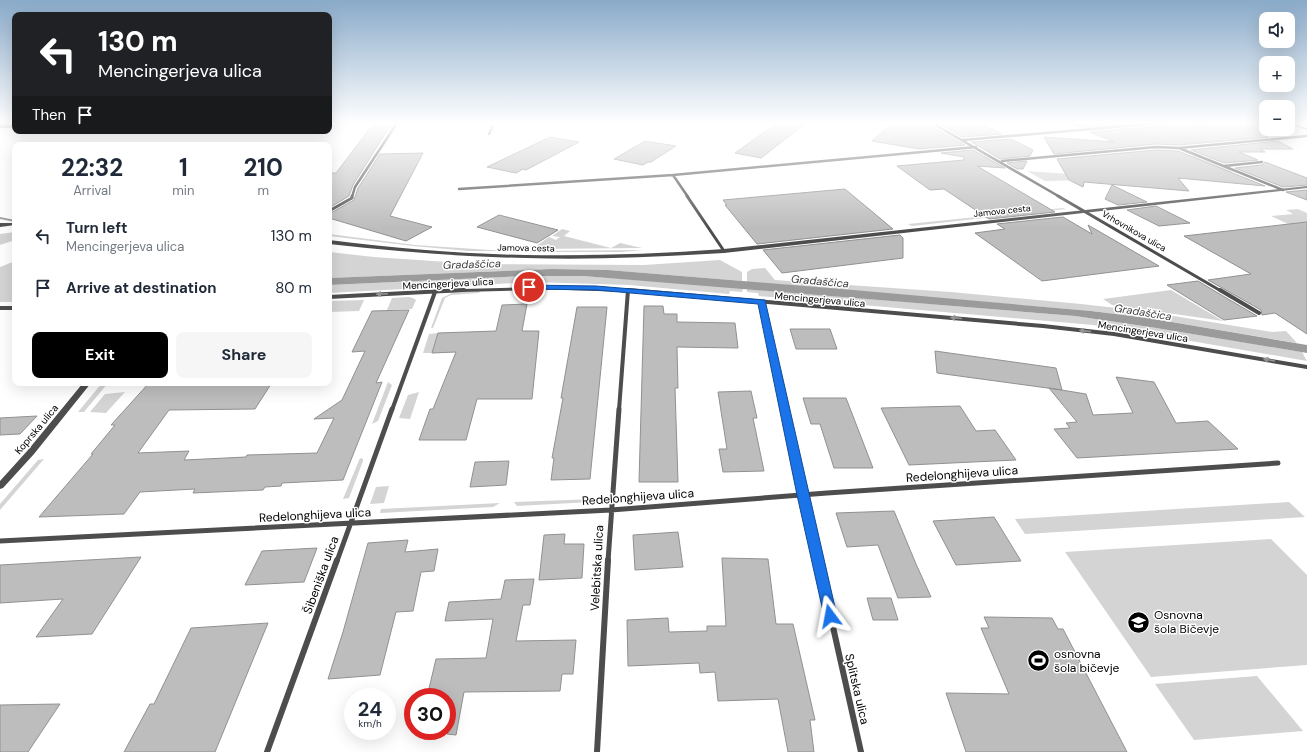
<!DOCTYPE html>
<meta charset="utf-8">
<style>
body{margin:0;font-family:"DM Sans",sans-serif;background:#f6f6f7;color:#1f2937;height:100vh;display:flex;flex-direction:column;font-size:15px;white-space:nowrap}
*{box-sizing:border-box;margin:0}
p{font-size:13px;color:#747a83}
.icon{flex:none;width:22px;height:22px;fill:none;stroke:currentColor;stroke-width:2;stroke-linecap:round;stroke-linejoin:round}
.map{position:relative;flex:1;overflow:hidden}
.drawer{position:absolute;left:12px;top:142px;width:320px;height:244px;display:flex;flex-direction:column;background:#fff;border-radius:8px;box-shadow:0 4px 16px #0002}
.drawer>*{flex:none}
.banner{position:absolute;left:12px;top:12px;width:320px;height:122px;border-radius:8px;box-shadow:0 4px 16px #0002;background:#202124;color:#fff;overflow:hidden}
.buttons{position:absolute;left:1259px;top:12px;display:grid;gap:8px}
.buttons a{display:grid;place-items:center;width:36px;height:36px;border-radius:8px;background:#fff;box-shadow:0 4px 16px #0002;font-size:20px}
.speed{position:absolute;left:344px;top:688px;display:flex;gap:8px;font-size:20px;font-weight:700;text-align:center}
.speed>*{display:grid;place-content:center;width:52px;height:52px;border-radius:50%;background:#fff;box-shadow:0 4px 16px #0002;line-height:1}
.speed small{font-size:10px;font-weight:400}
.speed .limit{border:6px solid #d22;background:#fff;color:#111}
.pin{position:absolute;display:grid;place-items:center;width:34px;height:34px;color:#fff;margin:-17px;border:2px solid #fff;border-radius:50%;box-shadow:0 1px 4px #0007}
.me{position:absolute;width:44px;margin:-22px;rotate:347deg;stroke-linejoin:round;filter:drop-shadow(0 0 3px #0008)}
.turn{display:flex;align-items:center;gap:14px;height:84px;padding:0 20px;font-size:18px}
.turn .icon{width:52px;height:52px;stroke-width:2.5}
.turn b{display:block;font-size:28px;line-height:34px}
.then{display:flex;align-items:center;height:38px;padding:0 20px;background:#0003;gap:8px;font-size:15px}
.eta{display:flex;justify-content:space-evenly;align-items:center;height:68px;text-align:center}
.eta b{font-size:24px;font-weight:700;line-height:28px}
.button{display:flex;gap:8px;margin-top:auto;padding:8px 20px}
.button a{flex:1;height:46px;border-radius:8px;background:#000;color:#fff;font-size:16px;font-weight:700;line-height:46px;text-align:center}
.button a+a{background:#f6f6f7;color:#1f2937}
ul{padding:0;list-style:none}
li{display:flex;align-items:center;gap:12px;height:52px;padding:0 20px}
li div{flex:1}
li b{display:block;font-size:15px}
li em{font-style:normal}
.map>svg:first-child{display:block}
</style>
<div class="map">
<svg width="1307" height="752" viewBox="0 0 1307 752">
<rect width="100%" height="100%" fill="#fff"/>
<path fill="#d4d4d4" d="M1192 155 1234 172 1198 168 1176 171 1183 179 1145 174 1083 180 1045 181 1027 171 1097 176 1198 162Z
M1063 208 1066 209 912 226 908 224Z
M1298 209 1307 213V233L1271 216 1293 214 1286 210Z
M562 229 570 231 564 236 611 248 620 243 642 248 532 249 549 237 556 240 560 237 552 236Z
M15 232V240L0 245V234Z
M329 234 415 245 505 251H469L413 246 329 236Z
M644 250 620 252H532L528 251Z
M329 252 374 257 477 264 644 265 720 260 742 272V281L608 270 552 269 329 278Z
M15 261V302H0V267Z
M765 268 775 280 951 292 1081 304 1143 311 1272 332 1286 331 1297 343 1148 318 1091 311 747 282V272L752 269Z
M527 276H583L743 288 742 292 730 291 729 294 629 285 532 282 329 293V285Z
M747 289 1075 316 1150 327 1302 352 1307 361 1133 331 1093 325 759 296 758 293 747 292Z
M1171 290 1223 321 1112 305 1103 299Z
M480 291 479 293 451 295 445 298 433 328H431L442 298 452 293Z
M409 297 413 298 416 300 412 309 387 310 392 298Z
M364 300 359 311 329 312V301Z
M438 333 432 353H423L429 334Z
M388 382 392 385 378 421 372 424Z
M102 383H108L84 412H78Z
M125 392 106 413 90 412 105 394Z
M419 392 410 419 399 418 408 395Z
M360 458 363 459V461L349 498 343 499Z
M44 459 0 510V504L38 460Z
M389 486 384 503 370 504 376 487Z
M597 499 591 502 517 506 514 502Z
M1289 502 1305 517 1025 534 1015 519Z
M500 503 493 507 380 513 381 509Z
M332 512 331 514 322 516 262 519 264 515Z
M1271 539 1307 575V665L1151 677 1065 552Z
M1257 676 1303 731 1194 740 1155 684Z"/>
<path fill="#9b9b9b" d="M552 269 608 270 853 290 1091 311 1148 318 1307 345V353L1150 327 1075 316 583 276H527L329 285V278Z"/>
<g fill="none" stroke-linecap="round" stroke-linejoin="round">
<path fill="#9b9b9b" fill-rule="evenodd" d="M0 217 15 220V222L0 219Z"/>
</g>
<path fill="#bdbdbd" stroke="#919191" d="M374 123H392L353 185 349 196 329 208V173H336Z
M777 123H806L761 158 735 153Z
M892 123H925L965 145 919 149 872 141Z
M963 123H980L1002 134 962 137 940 124Z
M1069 123H1134L1080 127Z
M1164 123 1205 125 1202 123H1266V136L1268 137 1179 145 1156 144 1054 154 1044 137 1114 142 1090 132 1161 126Z
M550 137 579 142 526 170 523 169 516 173 487 167Z
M1011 139 1033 150 1030 156 1000 159 977 145 971 142Z
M645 141 676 146 651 162H648L643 165 614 159Z
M1278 141 1293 149H1260L1265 152H1239L1258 160 1224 163 1191 150Z
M973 150 1005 168 977 166 1055 212 989 219 944 189 930 190 897 166 964 160V157L941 153Z
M1156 150 1178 151 1265 186 1178 178 1189 191 1084 182 1083 187 1069 180 1057 159Z
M423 153 390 216 432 227 406 241 329 218V214L354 200 358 188 380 154Z
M1027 161 1023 169H1017L1007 163Z
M1265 162 1307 178V185L1283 187 1235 168 1262 165Z
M1112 185 1147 202 1118 205 1105 199Z
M845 189 893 229 757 244 725 205H727L723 200Z
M1307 190V200L1286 192Z
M1156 206 1190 223 1159 226 1127 210Z
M499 215 558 230 537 243 477 227Z
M1063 217 1092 234 1088 225 1159 266 1042 281 975 233 1005 229 997 224Z
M1307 222V334L1275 313 1262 315 1261 310 1208 280 1251 274 1184 236Z
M900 235 903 238V258L782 273 763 250Z
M1198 281 1218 293 1257 316 1224 320 1167 285Z
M527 304 522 331H539L532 399H477L466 440H419L430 409H433L456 352 432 353 438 333 496 331 502 305Z
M644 306H663L664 314H677V322L735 323 738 348 677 347 678 388H675L678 482H639Z
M577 307H607L590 479 551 480 554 458H552L563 398H561Z
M409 310 376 383 382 382 343 480 282 483 281 486 265 487 263 490 193 493 195 489 140 492 124 514 39 517 93 454H91L115 425H111L149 383H213L211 385 271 384 255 409 169 410 138 453 189 451 184 460 246 457 247 455 317 453 334 418 314 419 342 400 365 351 352 352 372 311Z
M790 329H830L837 349H796Z
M935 351 1056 368 1062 390 937 373Z
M1116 377 1154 382 1176 423 1208 421 1238 449 1077 458 1054 429 1070 428 1066 423 1077 422 1049 388 1086 394 1093 415 1133 413Z
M751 391 757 418H753L764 471 723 472 719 449H727L718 392Z
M803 398H846L873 468H834L820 424H811Z
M960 406 976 431 995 430 1016 460 909 465 881 408Z
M37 416 20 434 0 435V418Z
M509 461 506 485 470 487 475 462Z
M894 511 916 564 931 597 898 598 878 545 847 547 836 513Z
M994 517 1021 561 956 565 933 521Z
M678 532 683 567 635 570 633 535Z
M565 534 564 544H584L582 578 539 580 544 535Z
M408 540 405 552 438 549 434 571 421 572 413 611 396 612 380 675 328 679 343 632 368 543Z
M317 548 304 582 245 585 262 551Z
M141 557 92 634 36 637 63 599 0 603V565Z
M722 558 768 559 776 624H793L815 720H810L814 752H788L778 699 718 701 715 672 700 673 699 663 628 666 627 620 668 618 669 632 707 631V626H726Z
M534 579 530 605H523L516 641 576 640 573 674H562L560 691 464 692 456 735 447 734V697H427L436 659 486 658 493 619 445 621 449 602 501 599 505 580Z
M867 598H891L898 620H873Z
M984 617 1052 618 1058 629H1063L1127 752H966L946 693 1009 694 981 628H989Z
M268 623 215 752H124L150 704H154L191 628Z
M60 704 28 752H0V705Z"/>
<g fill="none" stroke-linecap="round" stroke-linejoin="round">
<path stroke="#4d4d4d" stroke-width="2.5" d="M932 123 1060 197
M489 134 494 123
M963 140 1161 123
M1179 148 1283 190
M1002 161 1156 147 1179 148 1307 136
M1224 166 1262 162
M459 189 673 175
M352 197 355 187 397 123
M688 197 673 175 976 147"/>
<path stroke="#4d4d4d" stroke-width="3" d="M687 196 724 251
M1058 196 1221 291
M329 211 352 198V196
M443 291 553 288 641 291"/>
<path stroke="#4d4d4d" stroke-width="4" d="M629 290 1043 326 1114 334 1307 367
M1220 290 1259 313
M329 297 464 290
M762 302 785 410
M0 308H15
M392 410 435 292
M619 410 628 290"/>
<path stroke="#4d4d4d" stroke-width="5" d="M785 409 818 561
M0 541 611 510 827 493 1278 463
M337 561 392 409
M608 561 619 409"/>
<path stroke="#4d4d4d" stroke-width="6" d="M818 560 861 752
M267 752 337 560
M597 752 608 560"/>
<path fill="#4d4d4d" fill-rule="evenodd" d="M1288 123 1307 128V130L1288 124Z
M1307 186V188L724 253C658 257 592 260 526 258 460 257 395 251 329 244V240C395 248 460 254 526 255 592 256 658 254 724 249Z
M0 223H15V225L0 227Z
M83 383H91L34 454 3 488 0 489V481L28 450Z"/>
<path fill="#000" fill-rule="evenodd" d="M0 124H15V128H0Z"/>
</g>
<defs><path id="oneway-solid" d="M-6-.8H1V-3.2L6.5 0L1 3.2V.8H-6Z"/></defs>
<g fill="#949494">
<use href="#oneway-solid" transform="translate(382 294) rotate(177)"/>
<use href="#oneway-solid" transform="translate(956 318) rotate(-175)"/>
<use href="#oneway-solid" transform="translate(1085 331) rotate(-174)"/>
<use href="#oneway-solid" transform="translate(1269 360) rotate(-170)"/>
</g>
<linearGradient id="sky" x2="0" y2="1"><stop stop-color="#89aac9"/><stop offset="0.54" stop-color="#fff"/><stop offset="1" stop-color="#fff" stop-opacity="0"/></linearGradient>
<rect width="1307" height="228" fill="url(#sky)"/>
<path fill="#1a73e8" stroke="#114b97" d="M526 285 596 286 765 300 837 616 835 620 830 622 826 620 824 616 797 495 758 304 596 290 529 289 525 287Z"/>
<defs>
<symbol id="school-disc" viewBox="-11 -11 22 22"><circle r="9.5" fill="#000" stroke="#fff"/><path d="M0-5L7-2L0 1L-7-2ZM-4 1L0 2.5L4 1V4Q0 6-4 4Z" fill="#fff"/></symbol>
<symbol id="stadium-disc" viewBox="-11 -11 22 22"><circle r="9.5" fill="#000" stroke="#fff"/><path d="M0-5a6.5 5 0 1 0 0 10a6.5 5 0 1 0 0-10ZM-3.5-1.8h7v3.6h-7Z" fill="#fff"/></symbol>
</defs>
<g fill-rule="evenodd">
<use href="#school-disc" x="1126" y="610" width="25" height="25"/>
<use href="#stadium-disc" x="1026" y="648" width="25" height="25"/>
</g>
<g text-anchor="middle" stroke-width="3" stroke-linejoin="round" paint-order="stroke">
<g font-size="9" fill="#000" stroke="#fff">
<text transform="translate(1002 211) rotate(-6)" y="3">Jamova cesta</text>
<text transform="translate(1134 231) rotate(30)" y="3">Vrhovnikova ulica</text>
<text transform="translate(526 248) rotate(1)" y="3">Jamova cesta</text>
</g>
<g font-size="10" fill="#000" stroke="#fff">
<text transform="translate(448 283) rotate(-3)" y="4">Mencingerjeva ulica</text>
<text transform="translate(820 299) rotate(5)" y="4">Mencingerjeva ulica</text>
<text transform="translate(1143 331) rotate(9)" y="4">Mencingerjeva ulica</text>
<text transform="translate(36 429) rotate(-50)" y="4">Koprska ulica</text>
</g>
<g font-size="11" font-style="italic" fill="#3c3c3c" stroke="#fff">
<text transform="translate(472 264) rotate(-2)" y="4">Gradaščica</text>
<text transform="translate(820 281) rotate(5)" y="4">Gradaščica</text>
<text transform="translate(1143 312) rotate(9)" y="4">Gradaščica</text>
</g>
<g font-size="12" fill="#000" stroke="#fff">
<text transform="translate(962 474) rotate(-4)" y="4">Redelonghijeva ulica</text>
<text transform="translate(638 497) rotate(-4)" y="4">Redelonghijeva ulica</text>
<text transform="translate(315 515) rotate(-3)" y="4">Redelonghijeva ulica</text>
<text transform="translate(597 568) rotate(-87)" y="4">Velebitska ulica</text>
<text transform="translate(321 575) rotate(-70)" y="4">Šibeniška ulica</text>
<text transform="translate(857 689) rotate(77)" y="4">Splitska ulica</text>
</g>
<g font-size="12" fill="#000" stroke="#fff" text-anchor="start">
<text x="1154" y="619">Osnovna<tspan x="1154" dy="14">šola Bičevje</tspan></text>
<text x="1054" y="658">osnovna<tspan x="1054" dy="14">šola bičevje</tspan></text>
</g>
</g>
</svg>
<div class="buttons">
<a><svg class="icon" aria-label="sound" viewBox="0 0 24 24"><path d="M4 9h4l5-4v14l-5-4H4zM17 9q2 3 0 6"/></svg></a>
<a>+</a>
<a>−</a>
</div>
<div class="speed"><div>24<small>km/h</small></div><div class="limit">30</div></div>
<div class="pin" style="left:529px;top:287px;background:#d93025"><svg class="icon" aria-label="arrive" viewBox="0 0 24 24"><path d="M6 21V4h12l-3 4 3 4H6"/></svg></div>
<svg class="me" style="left:830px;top:616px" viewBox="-20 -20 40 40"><path d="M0-17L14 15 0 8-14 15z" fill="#1a73e8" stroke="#fff" stroke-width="4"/></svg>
<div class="banner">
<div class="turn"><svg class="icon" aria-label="left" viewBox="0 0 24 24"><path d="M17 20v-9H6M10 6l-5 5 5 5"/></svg><div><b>130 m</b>Mencingerjeva ulica</div></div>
<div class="then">Then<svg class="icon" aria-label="arrive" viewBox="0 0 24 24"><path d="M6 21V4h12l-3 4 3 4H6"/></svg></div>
</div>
<section class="drawer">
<div class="eta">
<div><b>22:32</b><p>Arrival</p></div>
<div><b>1</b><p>min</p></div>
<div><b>210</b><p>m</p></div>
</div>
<ul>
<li><svg class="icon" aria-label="left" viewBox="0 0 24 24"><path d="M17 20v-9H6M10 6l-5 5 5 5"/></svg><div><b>Turn left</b><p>Mencingerjeva ulica</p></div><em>130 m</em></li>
<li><svg class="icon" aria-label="arrive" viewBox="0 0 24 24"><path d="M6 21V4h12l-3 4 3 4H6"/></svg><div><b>Arrive at destination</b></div><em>80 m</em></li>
</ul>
<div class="button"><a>Exit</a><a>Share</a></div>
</section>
</div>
